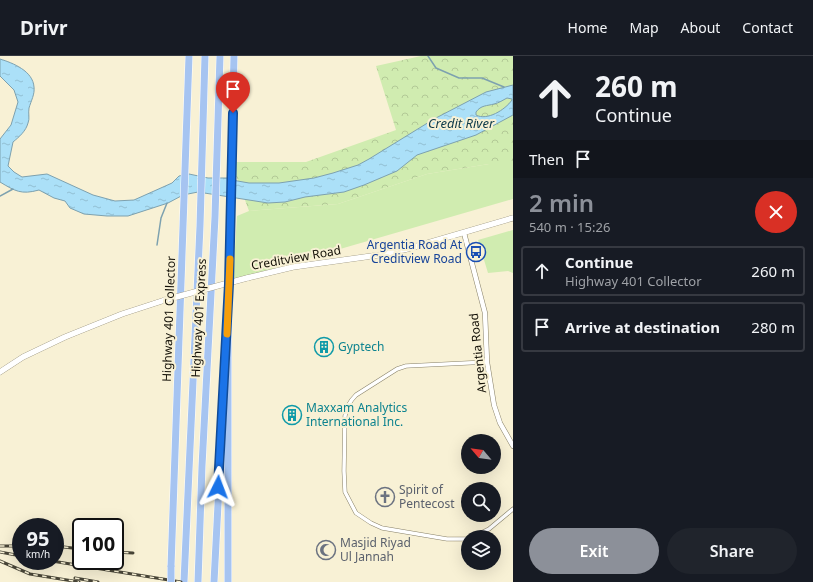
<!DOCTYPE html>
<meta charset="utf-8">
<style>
body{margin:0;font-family:"Noto Sans",sans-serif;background:#20242c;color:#f1f3f6;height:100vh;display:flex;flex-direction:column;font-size:15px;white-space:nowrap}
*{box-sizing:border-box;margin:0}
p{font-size:13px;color:#9ea1a6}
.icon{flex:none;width:22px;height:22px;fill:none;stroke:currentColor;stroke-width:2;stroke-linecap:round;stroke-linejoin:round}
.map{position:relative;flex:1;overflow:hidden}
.side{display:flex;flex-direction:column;background:#171b24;width:300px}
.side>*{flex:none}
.hud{background:#171b24;color:#f1f3f6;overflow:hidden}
.needle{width:26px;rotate:299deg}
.tools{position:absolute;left:461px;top:378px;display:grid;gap:8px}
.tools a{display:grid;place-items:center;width:40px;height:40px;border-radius:50%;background:#171b24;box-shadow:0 4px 16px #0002;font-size:20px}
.speed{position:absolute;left:12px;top:462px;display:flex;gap:8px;font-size:20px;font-weight:700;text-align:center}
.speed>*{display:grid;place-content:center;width:52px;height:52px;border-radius:50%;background:#171b24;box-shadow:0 4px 16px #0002;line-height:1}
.speed small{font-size:10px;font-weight:400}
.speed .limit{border:2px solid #111;border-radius:6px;background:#fff;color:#111}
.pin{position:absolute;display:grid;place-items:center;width:34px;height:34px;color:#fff;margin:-41px -17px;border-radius:50% 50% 50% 0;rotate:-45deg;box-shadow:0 0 4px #0007}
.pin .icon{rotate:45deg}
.me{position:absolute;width:44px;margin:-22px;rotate:3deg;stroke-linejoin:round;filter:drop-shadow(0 0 3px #0008)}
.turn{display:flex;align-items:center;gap:14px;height:84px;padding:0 16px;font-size:18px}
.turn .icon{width:52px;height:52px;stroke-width:2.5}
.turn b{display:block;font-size:28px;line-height:34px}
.then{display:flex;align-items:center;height:38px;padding:0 16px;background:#0003;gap:8px;font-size:15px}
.round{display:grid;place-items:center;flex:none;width:42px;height:42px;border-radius:21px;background:#20242c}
.headline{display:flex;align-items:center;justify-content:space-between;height:68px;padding:0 16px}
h1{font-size:24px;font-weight:600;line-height:30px;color:#8c9099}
.primary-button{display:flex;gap:8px;margin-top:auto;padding:8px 16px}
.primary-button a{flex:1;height:46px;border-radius:24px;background:#8c9099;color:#fff;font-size:16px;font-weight:600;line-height:46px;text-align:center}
.primary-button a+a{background:#20242c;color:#f1f3f6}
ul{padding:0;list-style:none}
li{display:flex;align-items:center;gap:12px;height:50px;margin:0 8px 6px;padding:0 8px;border:2px solid #363941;border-radius:4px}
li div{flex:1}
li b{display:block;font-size:15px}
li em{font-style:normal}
header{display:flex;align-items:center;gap:24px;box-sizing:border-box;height:56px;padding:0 20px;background:#171b24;border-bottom:1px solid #363941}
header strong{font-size:19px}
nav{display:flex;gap:22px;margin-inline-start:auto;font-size:14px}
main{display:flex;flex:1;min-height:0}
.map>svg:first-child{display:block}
</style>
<header>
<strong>Drivr</strong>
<nav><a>Home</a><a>Map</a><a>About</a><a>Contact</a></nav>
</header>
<main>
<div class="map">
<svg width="513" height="526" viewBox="0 0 513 526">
<defs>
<pattern id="forest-crowns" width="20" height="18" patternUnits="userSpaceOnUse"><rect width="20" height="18" fill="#d0ecb0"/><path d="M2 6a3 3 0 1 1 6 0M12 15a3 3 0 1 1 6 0" fill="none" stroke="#b2c996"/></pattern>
<pattern id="water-ripples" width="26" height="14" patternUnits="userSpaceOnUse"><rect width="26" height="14" fill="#abe0f8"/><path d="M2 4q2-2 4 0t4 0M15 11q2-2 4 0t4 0" fill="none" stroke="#92bfd3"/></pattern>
</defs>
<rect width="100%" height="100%" fill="#f8f1d5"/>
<path fill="#d0ecb0" d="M489 108H513V143L233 224 237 160 249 155 338 148 427 118Z
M513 174V217L508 215 488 217 478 184Z"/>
<path fill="url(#forest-crowns)" d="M421 0H513V108H489L427 118 338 148 249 155 231 106H306L396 74 376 10Z"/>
<path fill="url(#water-ripples)" stroke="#7da1af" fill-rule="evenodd" d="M0 3C13 7 33 15 34 31 35 38 31 45 29 52 28 57 30 63 28 67 26 75 19 81 13 86L8 110 14 116 22 121 47 118 93 139 115 145 134 144 172 127 179 120 189 118 208 122H228L232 124 249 127H279L314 122 333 117 358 109 369 103 434 63 486 36 513 29V59L476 79 417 99 397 115 364 129 344 136 305 141 285 146 268 147 198 136 183 139 168 147 128 160H107L84 158 70 152 65 145 54 142 39 134C21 139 15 135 0 126V83L11 69 18 46 14 34 0 20ZM507 42 512 43V44C505 54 487 65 476 59V56C481 49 487 50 494 48 499 47 503 44 507 42Z"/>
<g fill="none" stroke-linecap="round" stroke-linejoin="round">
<path stroke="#7da1af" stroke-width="1.5" d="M428 0 436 12 459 22H482L504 31
M0 140 13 133
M157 189 161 162 167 147"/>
<defs>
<path id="minor" d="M473 481 489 473 513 453
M468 483H447L382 472 371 467 356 457 345 436 344 415 345 360C346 352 350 345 356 339L397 313 406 310 487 306"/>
<path id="tertiary" d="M464 177 485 257 487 306 494 349 500 367 513 390"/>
<path id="secondary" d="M247 222 293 211 379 199 407 193 513 162
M0 316 23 301 65 281 122 258 165 244"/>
<path id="motorway" d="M171 511 189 0
M184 526 200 170 205 0
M198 526 202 410 215 161 220 0
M214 526 224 332
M228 526V250L234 0"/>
</defs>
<use href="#minor" stroke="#888168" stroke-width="4.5"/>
<use href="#tertiary" stroke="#888168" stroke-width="5.5"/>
<use href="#secondary" stroke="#888168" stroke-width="6"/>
<use href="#motorway" stroke="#fff" stroke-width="8"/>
<use href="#minor" stroke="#fff" stroke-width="3.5"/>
<use href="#tertiary" stroke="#fff" stroke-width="4.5"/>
<use href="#secondary" stroke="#fff" stroke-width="5.5"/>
<use href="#motorway" stroke="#a6c4f1" stroke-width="7"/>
<defs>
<path id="rail" d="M0 490H21
M55 490 81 493
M0 496 21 500
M115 496 133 497
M0 505 30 518 79 526
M52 505 181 526
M75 522 98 526"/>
</defs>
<use href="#rail" stroke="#484537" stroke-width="3"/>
<use href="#rail" stroke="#f8f1d5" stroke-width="1.5" stroke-dasharray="4.5" stroke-linecap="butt"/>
<defs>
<path id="secondary-bridge" d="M165 244 247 222"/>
<path id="motorway-bridge" d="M171 526V511"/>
</defs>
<use href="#secondary-bridge" stroke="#888168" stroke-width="6" stroke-linecap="butt"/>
<use href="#motorway-bridge" stroke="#fff" stroke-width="8" stroke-linecap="butt"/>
<use href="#secondary-bridge" stroke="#fff" stroke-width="5.5"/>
<use href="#motorway-bridge" stroke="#a6c4f1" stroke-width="7"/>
</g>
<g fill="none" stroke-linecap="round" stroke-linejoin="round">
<defs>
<path id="route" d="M218 431 229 228 233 57"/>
</defs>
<use href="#route" stroke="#114b97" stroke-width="10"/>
<use href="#route" stroke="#1a73e8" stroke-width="7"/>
<path stroke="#f59e0b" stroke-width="7" d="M227 278 230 203"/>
</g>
<defs>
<symbol id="bus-ring" viewBox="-11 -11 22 22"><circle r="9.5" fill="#f8f1d5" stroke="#1a4fb4" stroke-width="1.5"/><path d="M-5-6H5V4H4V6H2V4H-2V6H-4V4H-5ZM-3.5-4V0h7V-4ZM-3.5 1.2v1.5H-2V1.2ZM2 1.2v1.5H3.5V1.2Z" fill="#1a4fb4"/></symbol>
<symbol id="building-ring" viewBox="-11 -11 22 22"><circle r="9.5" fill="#f8f1d5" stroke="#0f9aa8" stroke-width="1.5"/><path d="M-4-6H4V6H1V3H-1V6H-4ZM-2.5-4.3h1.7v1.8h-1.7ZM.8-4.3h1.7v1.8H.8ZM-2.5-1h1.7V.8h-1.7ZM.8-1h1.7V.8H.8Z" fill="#0f9aa8"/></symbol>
<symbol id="church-ring" viewBox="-11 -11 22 22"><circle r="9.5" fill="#f8f1d5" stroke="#6b7280" stroke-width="1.5"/><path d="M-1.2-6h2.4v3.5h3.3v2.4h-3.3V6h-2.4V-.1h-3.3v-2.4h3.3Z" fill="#6b7280"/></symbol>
<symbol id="mosque-ring" viewBox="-11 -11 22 22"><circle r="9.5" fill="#f8f1d5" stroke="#6b7280" stroke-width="1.5"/><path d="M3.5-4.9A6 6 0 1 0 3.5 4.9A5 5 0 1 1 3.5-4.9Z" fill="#6b7280"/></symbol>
</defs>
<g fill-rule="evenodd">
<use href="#bus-ring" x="465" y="185" width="22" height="22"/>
<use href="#building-ring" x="313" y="280" width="22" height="22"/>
<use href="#building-ring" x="281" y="348" width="22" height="22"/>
<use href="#church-ring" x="374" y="430" width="22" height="22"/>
<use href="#mosque-ring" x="315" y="483" width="22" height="22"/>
</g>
<g text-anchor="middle" stroke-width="4" stroke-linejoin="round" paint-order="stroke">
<g font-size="12" fill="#164399" stroke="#f8f1d5" text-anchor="end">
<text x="462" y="193">Argentia Road At<tspan x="462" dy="14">Creditview Road</tspan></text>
</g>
<g font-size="12" fill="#120f06" stroke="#f8f1d5">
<text transform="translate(296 202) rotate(-10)" y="4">Creditview Road</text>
<text transform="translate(199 262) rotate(-87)" y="4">Highway 401 Express</text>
<text transform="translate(169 263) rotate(-88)" y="4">Highway 401 Collector</text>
<text transform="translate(478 297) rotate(-96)" y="4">Argentia Road</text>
</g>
<g font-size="12" fill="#0d838f" stroke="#f8f1d5" text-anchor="start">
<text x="338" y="295">Gyptech</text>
<text x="306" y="356">Maxxam Analytics<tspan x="306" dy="14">International Inc.</tspan></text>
</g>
<g font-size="12" fill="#5b616d" stroke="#f8f1d5" text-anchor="start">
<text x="399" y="438">Spirit of<tspan x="399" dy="14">Pentecost</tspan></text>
<text x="340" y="491">Masjid Riyad<tspan x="340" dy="14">Ul Jannah</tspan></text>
</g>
<g font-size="13" font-style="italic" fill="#0b3848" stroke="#f8f1d5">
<text x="461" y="72">Credit River</text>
</g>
</g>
</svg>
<div class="tools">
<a><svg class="needle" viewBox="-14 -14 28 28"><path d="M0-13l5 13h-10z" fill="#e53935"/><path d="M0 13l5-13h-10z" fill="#9ea1a6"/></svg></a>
<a><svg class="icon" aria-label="search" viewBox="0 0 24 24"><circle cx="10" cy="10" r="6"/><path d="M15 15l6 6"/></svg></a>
<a><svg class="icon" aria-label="layers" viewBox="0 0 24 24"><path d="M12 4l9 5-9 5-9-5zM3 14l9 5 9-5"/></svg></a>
</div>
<div class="speed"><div>95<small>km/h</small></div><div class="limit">100</div></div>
<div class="pin" style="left:233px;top:57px;background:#d93025"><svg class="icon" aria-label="arrive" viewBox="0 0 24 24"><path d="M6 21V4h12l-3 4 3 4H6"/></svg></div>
<svg class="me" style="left:218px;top:431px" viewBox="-20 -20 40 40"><path d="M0-17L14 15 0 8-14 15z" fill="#1a73e8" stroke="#fff" stroke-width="4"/></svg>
</div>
<section class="side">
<div class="hud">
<div class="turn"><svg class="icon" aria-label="ahead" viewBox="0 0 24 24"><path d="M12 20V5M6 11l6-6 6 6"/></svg><div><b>260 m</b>Continue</div></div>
<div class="then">Then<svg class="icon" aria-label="arrive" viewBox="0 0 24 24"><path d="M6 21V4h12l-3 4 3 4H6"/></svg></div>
</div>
<div class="headline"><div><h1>2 min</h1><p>540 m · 15:26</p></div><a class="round" style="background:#d93025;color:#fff"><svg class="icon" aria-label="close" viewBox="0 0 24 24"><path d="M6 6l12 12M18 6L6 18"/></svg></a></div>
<ul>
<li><svg class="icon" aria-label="ahead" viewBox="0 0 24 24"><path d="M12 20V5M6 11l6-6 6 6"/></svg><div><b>Continue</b><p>Highway 401 Collector</p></div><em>260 m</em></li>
<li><svg class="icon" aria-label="arrive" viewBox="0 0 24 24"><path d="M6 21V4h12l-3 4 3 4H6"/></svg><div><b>Arrive at destination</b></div><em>280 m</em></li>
</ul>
<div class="primary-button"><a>Exit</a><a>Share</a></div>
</section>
</main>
